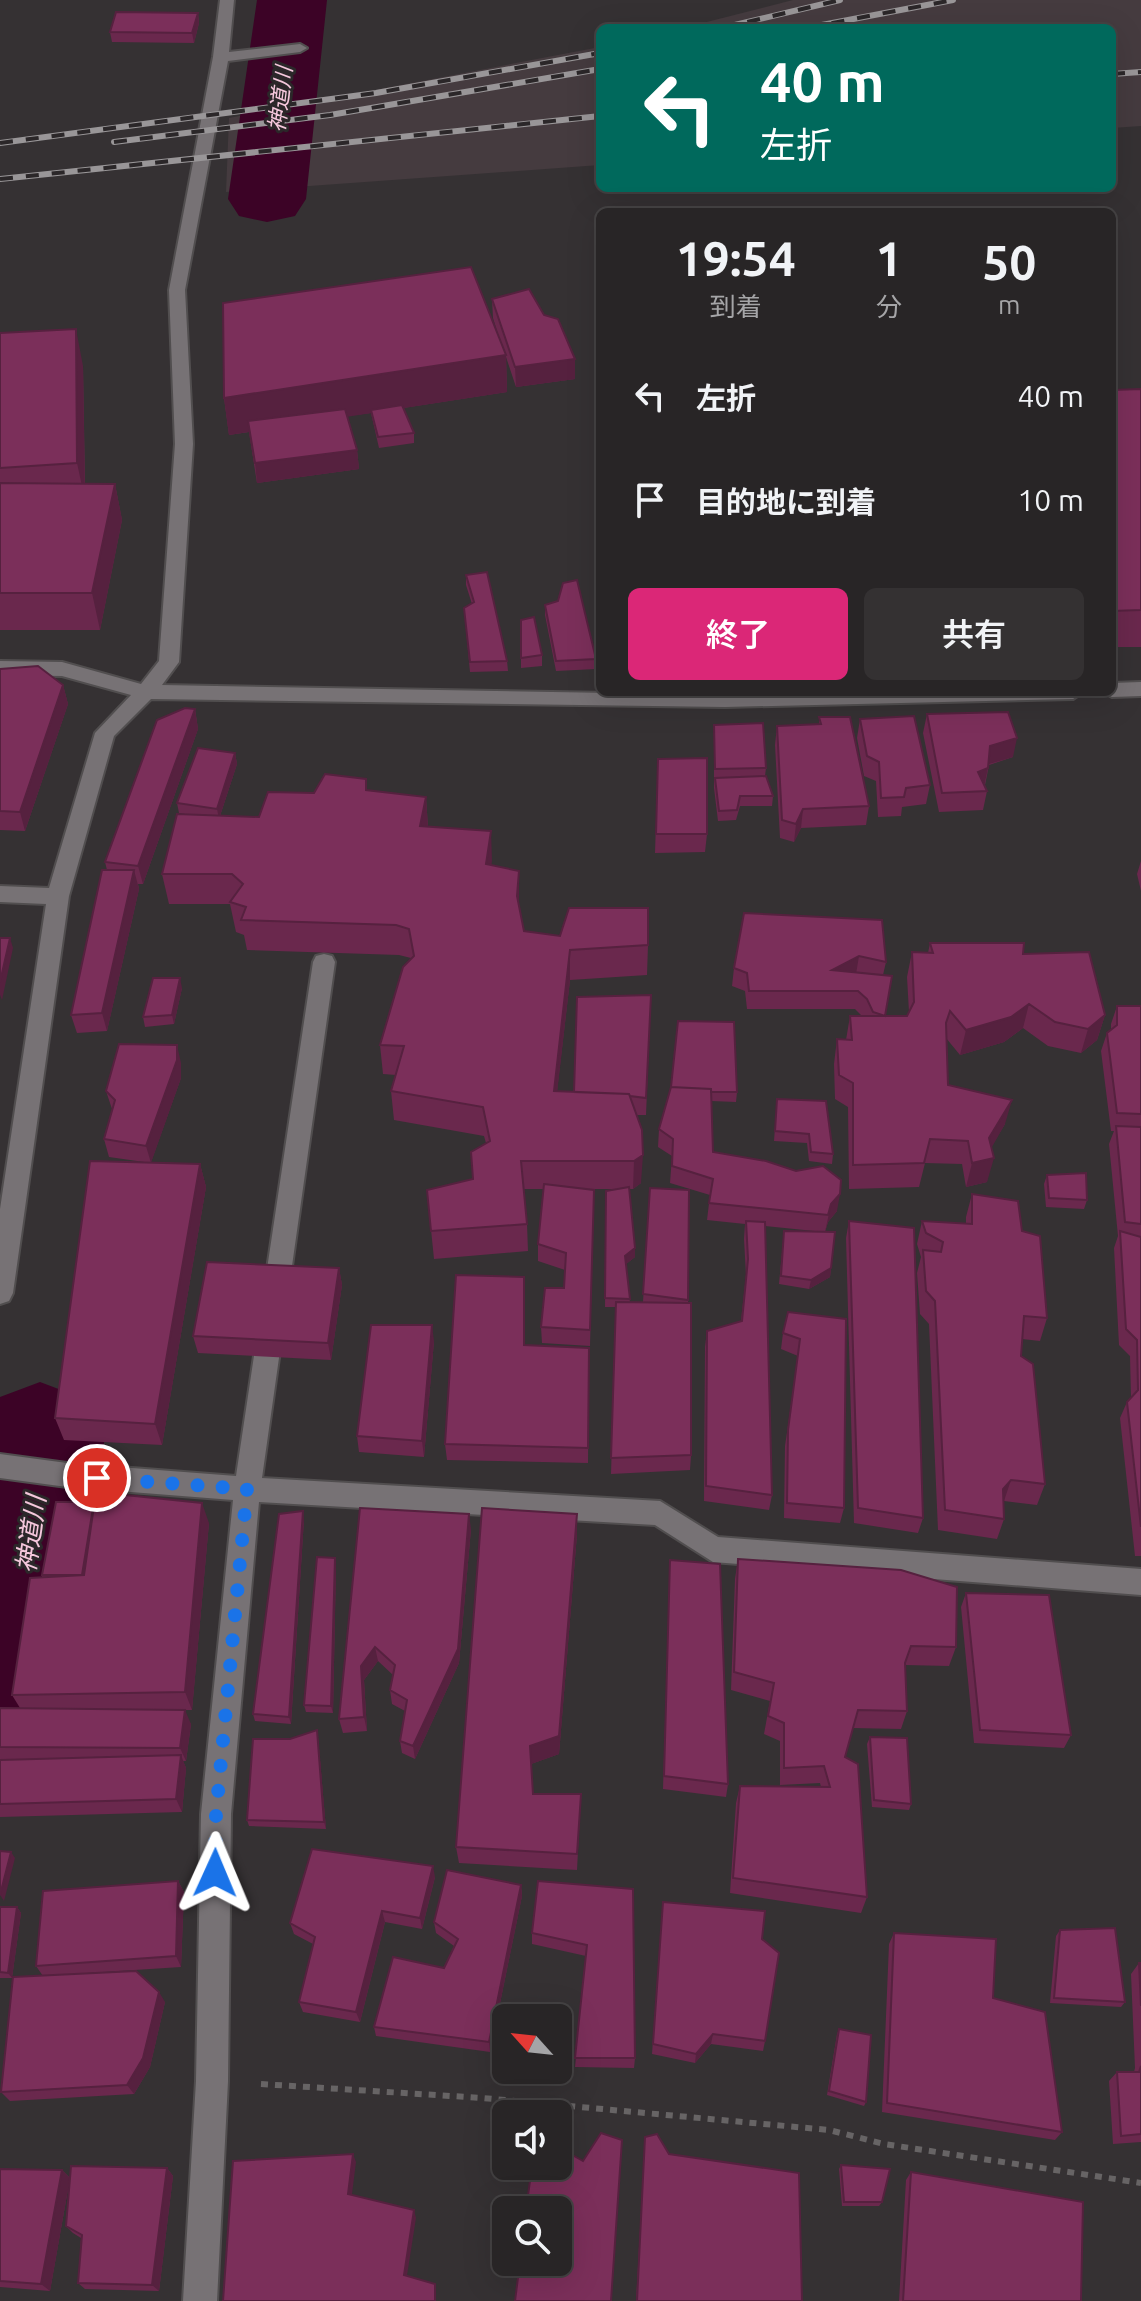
<!DOCTYPE html>
<html lang="ja">
<meta charset="utf-8">
<style>
body{margin:0;font-family:Ubuntu,"Noto Sans JP",sans-serif;background:#343132;color:#f1f3f6;height:100vh;display:flex;flex-direction:column;font-size:30px;white-space:nowrap}
*{box-sizing:border-box;margin:0}
p{font-size:26px;color:#a5a5a7}
.icon{flex:none;width:44px;height:44px;fill:none;stroke:currentColor;stroke-width:2;stroke-linecap:round;stroke-linejoin:round}
.map{position:relative;flex:1;overflow:hidden}
.sheet{position:absolute;left:596px;top:208px;width:520px;height:488px;display:flex;flex-direction:column;background:#282526;border-radius:12px;box-shadow:0 8px 32px #0002,0 0 0 2px #444243}
.sheet>*{flex:none}
.guide{position:absolute;left:596px;top:24px;width:520px;height:168px;border-radius:12px;box-shadow:0 8px 32px #0002,0 0 0 2px #444243;background:#00695c;color:#fff;overflow:hidden}
.needle{width:52px;rotate:297deg}
.controls{position:absolute;left:492px;top:2004px;display:grid;gap:16px}
.controls a{display:grid;place-items:center;width:80px;height:80px;border-radius:12px;background:#282526;box-shadow:0 8px 32px #0002,0 0 0 2px #444243;font-size:40px}
.pin{position:absolute;display:grid;place-items:center;width:68px;height:68px;color:#fff;margin:-34px;border:4px solid #fff;border-radius:50%;box-shadow:0 2px 8px #0007}
.me{position:absolute;width:88px;margin:-44px;rotate:1deg;stroke-linejoin:round;filter:drop-shadow(0 0 6px #0008)}
.turn{display:flex;align-items:center;gap:28px;height:168px;padding:0 32px;font-size:36px}
.turn .icon{width:104px;height:104px;stroke-width:2.5}
.turn b{display:block;font-size:56px;line-height:68px}
.eta{display:flex;justify-content:space-evenly;align-items:center;height:136px;text-align:center}
.eta b{font-size:48px;font-weight:600;line-height:56px}
.button{display:flex;gap:16px;margin-top:auto;padding:16px 32px}
.button a{flex:1;height:92px;border-radius:12px;background:#db2777;color:#fff;font-size:32px;font-weight:600;line-height:92px;text-align:center}
.button a+a{background:#343132;color:#f1f3f6}
ul{padding:0;list-style:none}
li{display:flex;align-items:center;gap:24px;height:104px;padding:0 32px}
li div{flex:1}
li b{display:block;font-size:30px}
li em{font-style:normal}
.map>svg:first-child{display:block}
</style>
<div class="map">
<svg width="1141" height="2301" viewBox="0 0 1141 2301">
<rect width="100%" height="100%" fill="#353133"/>
<path fill="#453b3f" d="M793 0H1141V126L1112 128V28H683Z
M600 47V165L226 192 229 118Z"/>
<g fill="none" stroke-linecap="round" stroke-linejoin="round">
<path fill="#3c0326" fill-rule="evenodd" d="M257 0H327L306 199 295 216 267 222 239 216 228 199Z
M40 1382 85 1399 104 1439V1507L86 1611 68 1675 48 1721 0 1740V1397Z"/>
<defs>
<path id="minor" d="M220 0H234L229 52 300 44 307 48 300 52 228 61 185 290 193 444 179 662 162 685 610 693 1083 692 1073 699 725 707 151 699 114 736 69 896 13 1293 9 1301 0 1304V1209L46 904 0 902V886L49 888 95 733 131 695 62 676 0 675V661L62 662 141 684 159 661 175 444 169 290 213 57Z
M1141 682V696L1112 697 1103 692H1112V683Z
M324 954 332 956 335 962 262 1478 660 1501 718 1537 1141 1569V1595L713 1562 655 1525 259 1502 231 1814 228 2081 217 2301H183L196 2081 201 1814 233 1500 67 1487 0 1478V1454L67 1463 236 1476 313 962 316 956Z"/>
</defs>
<use href="#minor" stroke="#514e4f" stroke-width="4"/>
<path stroke="#676465" stroke-width="6" stroke-dasharray="7 7" stroke-linecap="butt" d="M261 2084 483 2098 829 2130 884 2144 1141 2183"/>
<use href="#minor" fill="#777275" fill-rule="evenodd"/>
<defs>
<path id="rail" d="M722 28 840 0
M806 28 953 0
M1112 74 1141 72
M114 142 330 115 600 69
M0 143 376 93 600 53
M0 179 600 116"/>
</defs>
<use href="#rail" stroke="#999698" stroke-width="6"/>
<use href="#rail" stroke="#2b2729" stroke-width="4" stroke-dasharray="13" stroke-linecap="butt"/>
</g>
<path fill="#6a284d" d="M198 13 199 23 194 43 112 42 110 32Z
M492 299 544 315 575 359V379L516 387 506 357 507 392 403 408 414 433V443L379 448 371 413 347 416 357 450 359 469 257 483 249 432 229 435 224 398 501 344 493 318Z
M0 333 83 366 85 483 115 484 122 520 100 630H0Z
M1141 389V647H1112V390Z
M466 575 507 661 508 671 470 672 465 619 472 604 466 585Z
M545 605 596 659V669L556 671 545 615Z
M521 620 542 655V666L521 668Z
M0 669 63 685 68 704 25 831 0 830Z
M195 709 198 729 143 884H138L139 889 107 1031 77 1033 71 1015 107 870 105 862Z
M927 714 1013 757 989 765 985 785 987 791 983 810 939 812 923 733Z
M819 717 869 806 866 825 801 828 794 842 780 838 775 745 777 726 819 724Z
M860 719 930 785 926 804 902 807 901 816 878 817 876 781 864 776 857 738Z
M714 725 766 768 765 776 773 796 772 806H740L736 820 718 821 714 788Z
M235 753 237 764 220 816 259 817 314 793 367 790 426 797 428 827 491 831V866L519 902V907L524 931 560 936 648 945 647 975 570 980 557 1091 574 1092 651 995 646 1115H637L641 1183 633 1189H629L635 1248V1257L626 1264 630 1303 643 1302 650 1188 689 1190 688 1303 691 1455 690 1470 611 1474 616 1307H605L606 1200 616 1189H585L594 1190 590 1346 542 1343 541 1327 564 1288 565 1270 538 1261V1244L544 1189H524L527 1224 528 1251 434 1259 427 1190 473 1179 486 1143 484 1136 394 1120 391 1091 396 1075 383 1074 380 1045 411 958 399 955 247 950 244 935 236 932 230 904H169L162 874 191 815 179 813 177 803Z
M658 759 707 834 705 852 655 853Z
M1141 861V891L1137 874Z
M744 913 886 962 883 975 885 1016H907L909 1012 907 977 912 952 928 953 930 943 1023 954 1105 1015 1097 1040 1081 1053 1048 1046 1023 1028 1004 1042 960 1055 946 1038 948 1085 1005 1124 991 1147 987 1182 966 1187 962 1164 925 1163 919 1187 849 1189 848 1107 835 1099 834 1064 837 1039 846 1040 850 1016H862L855 1009H747L745 991 732 986 734 968Z
M182 988 174 1024 145 1027 143 1017Z
M1117 1006H1141V1556H1135L1120 1418 1127 1402 1131 1398 1130 1356 1119 1345 1114 1248 1118 1236 1109 1144 1114 1131H1111L1101 1051 1107 1033 1111 1029V1024Z
M181 1063V1078L151 1162 200 1164 206 1187 162 1445 64 1440 55 1418 144 1162 109 1157 104 1139 112 1109 106 1091Z
M671 1087 737 1092 736 1102 711 1101 713 1152 837 1211 828 1222 825 1232 831 1268 830 1277 809 1289 779 1284 784 1231 824 1232 765 1226 772 1495 769 1510 704 1501 705 1347 707 1331 741 1321 746 1275 744 1239 745 1224 707 1220 710 1195 670 1183 672 1156 658 1147 659 1129Z
M777 1099 833 1154 832 1164 809 1161 807 1143 774 1141Z
M1047 1175 1087 1200 1084 1209 1046 1207 1044 1184Z
M972 1194 1022 1231 1047 1318 1040 1341 1022 1339 1021 1356 1045 1484 1037 1505 1004 1501V1519L997 1539 938 1530 929 1324 920 1314 917 1273 921 1257 917 1244 922 1221 966 1224V1217Z
M849 1221 923 1518 918 1533 854 1523 846 1238Z
M339 1268 342 1285 331 1360 198 1353 193 1336Z
M846 1319 844 1508 840 1523 784 1518 785 1446 798 1356 781 1349 783 1333Z
M434 1341 424 1457 359 1452 357 1436Z
M524 1345 589 1348 588 1463 447 1460 445 1444Z
M360 1508 471 1529 459 1663 415 1759 402 1753 400 1741 405 1711 392 1704 390 1690 393 1675 378 1661 364 1680 367 1731 343 1733 339 1719Z
M577 1514V1534L559 1754 531 1764 533 1794H581L577 1870 459 1863 456 1847Z
M304 1519 291 1724 255 1721 253 1714Z
M209 1523 192 1710H177L191 1724 186 1761H183L186 1768 182 1812 0 1817V1708H20L12 1695 42 1577V1575Z
M335 1558 336 1565 333 1713 306 1712 304 1705Z
M738 1559 956 1647 949 1666 905 1665 907 1711 901 1729 853 1728 845 1757 867 1897 861 1913 730 1893 736 1803 740 1786 821 1787 820 1783 780 1785V1741L764 1734 770 1701 731 1690 735 1579Z
M670 1560 728 1784 726 1797 663 1789Z
M966 1593 1071 1735 1064 1748 974 1743 961 1607Z
M317 1730 318 1737 326 1829 249 1826 247 1820 290 1739Z
M870 1737 911 1804 909 1810 872 1807 867 1744Z
M435 1877 422 1929 385 1922 360 2022 303 2012 299 2002 313 1944 294 1934 290 1923Z
M178 1881 184 1892 181 1967 88 1973 165 2002 150 2067 134 2094 10 2101 1 2092 43 1976 36 1966Z
M521 1885 522 1896 490 2052 376 2036 374 2027 444 1968 454 1946 436 1933 434 1922Z
M633 1889 635 2058 634 2068 575 2067 586 1956 532 1944V1933Z
M0 1907H17L21 1913 12 1978H0Z
M662 1913 762 1939 765 2041 763 2051 711 2044 695 2063 652 2054Z
M1060 1930 1125 2002 1121 2007 1050 2003 1056 1936Z
M894 1933 993 1998 1062 2132 1055 2140 882 2112 889 1944Z
M1139 1963H1141V2142L1113 2144 1109 2081 1117 2072H1134L1135 2068 1131 1974Z
M839 2029 866 2102 864 2106 827 2095 837 2034Z
M645 2137 669 2154 802 2301H636Z
M841 2165 882 2202 879 2206H842L839 2169Z
M167 2168 173 2176 159 2291 85 2289 78 2283 81 2238 73 2233 66 2226Z
M0 2169 62 2170 70 2178 50 2291 0 2287Z
M911 2172 1081 2301H899L906 2180Z"/>
<path fill="#56213f" d="M198 13 199 23 194 43 192 33Z
M76 329 83 366 85 500 77 463Z
M506 355 507 392 229 435 224 398Z
M575 359V379L516 387 515 367Z
M357 450 359 469 257 483 255 463Z
M115 484 122 520 100 630 92 593Z
M63 685 68 704 25 831 20 812Z
M195 709 198 729 143 884 138 866Z
M1017 738 1013 757 986 765 990 746Z
M235 753 237 764 219 819 217 809Z
M988 768 984 787 978 772Z
M426 797 428 828 420 826Z
M803 809 801 828 794 842 796 824Z
M491 831 492 861 487 895 486 864Z
M134 870 139 889 107 1031 102 1013Z
M519 871V902L518 926 517 896Z
M10 938 13 948 2 1000 0 995V982Z
M570 950V980L554 1120V1091Z
M859 956 856 974 832 970Z
M180 978 182 988 174 1024 172 1015Z
M1029 1004 1023 1028 1004 1042 960 1055 966 1030Z
M1105 1015 1097 1040 1081 1053 1088 1029Z
M177 1045 181 1063V1078L151 1163 146 1146Z
M1012 1100 1005 1124 984 1161 994 1158 987 1182 966 1187 972 1163 989 1138Z
M643 1155 641 1183 633 1189 634 1161Z
M200 1164 206 1187 162 1445 155 1424Z
M840 1194 837 1211 828 1222 825 1232 831 1204Z
M635 1248V1257L625 1265V1256Z
M339 1268 342 1285 331 1360 328 1343Z
M831 1268 830 1277 809 1289 811 1280Z
M432 1325 434 1341 424 1457 422 1441Z
M1011 1480 1004 1501 1003 1489Z
M94 1502 97 1510 85 1584 81 1576Z
M202 1503 209 1523 192 1710 185 1692Z
M303 1511 304 1519 291 1724 289 1717Z
M469 1514 471 1529 459 1663 415 1759 413 1746Z
M577 1514V1534L559 1754 531 1764 530 1746Z
M335 1558 336 1565 333 1713 331 1706Z
M375 1647 378 1661 364 1680 367 1731 364 1717 361 1666Z
M185 1710 191 1724 186 1761 180 1748Z
M317 1730 318 1737 326 1829 324 1822Z
M181 1755 186 1768 182 1812 176 1799Z
M11 1852 15 1858 4 1901 0 1895Z
M433 1866 435 1877 422 1929 420 1918Z
M178 1881 184 1892 181 1967 176 1956Z
M521 1885 522 1896 490 2052 489 2042Z
M17 1907 21 1913 12 1978 8 1973Z
M382 1911 385 1922 360 2022 356 2012Z
M159 1992 165 2002 150 2067 134 2094 127 2085Z
M713 2034 711 2044 695 2063 696 2054Z
M353 2154 356 2162 351 2202 348 2194Z
M167 2168 173 2176 159 2291 152 2285Z
M62 2170 70 2178 50 2291 41 2284Z
M414 2210 416 2218 406 2282 404 2275Z"/>
<path fill="#7b2f5a" stroke="#56213f" stroke-width="2" d="M116 12 198 13 192 33 110 32Z
M471 267 506 355 224 398 223 303Z
M529 289 544 315 558 319 575 359 515 367 492 299Z
M76 329 77 463 0 468V333Z
M1141 389V610L1112 611V390Z
M402 405 414 433 378 437 371 410Z
M345 409 357 450 255 463 248 421Z
M0 483 115 484 92 593H0Z
M487 572 507 661 470 662 464 608 474 602 466 575Z
M577 580 596 659 556 661 545 605 558 601 563 583Z
M534 617 542 655 521 658V620Z
M38 666 63 685 20 812 0 811V669Z
M185 708 195 709 138 866 105 862 157 720Z
M1008 712 1017 738 990 746 988 768 978 772 987 791 942 793 927 714Z
M914 716 930 785 906 788 904 797 881 798 879 762 867 756 860 719Z
M819 717H850L869 806 803 809 796 824 782 820 777 726 821 724Z
M763 723 766 768 715 769 714 725Z
M198 748 235 753 217 809 177 803Z
M707 758V834H656L658 759Z
M325 774 366 779V790L426 797 420 826 491 831 486 864 519 871 517 896 524 931 560 936 569 908H648V945L570 950 554 1091 629 1094 642 1130 643 1155 634 1161H521L527 1224 431 1231 427 1190 473 1179 471 1152 490 1141 483 1107 391 1091 404 1046 380 1045 403 967 414 956 409 929 396 925 241 920 246 907 230 902 243 884 232 874H162L177 814 259 817 268 792 314 793Z
M766 776 773 796H740L737 810 719 811 715 778Z
M102 870H134L102 1013 71 1015Z
M744 913 882 920 886 962 859 956 832 970 892 976 885 1016 873 1012 867 999 858 991H749L747 973 734 968Z
M0 938H10L0 982Z
M930 943H1024L1023 954 1089 952 1105 1015 1088 1029 1055 1022 1029 1004 1011 1017 966 1030 950 1011 946 1023 948 1085 1012 1100 989 1138 994 1158 972 1163 968 1141 930 1139 924 1163 853 1165V1083L839 1075 837 1039 852 1040 850 1016H907L914 1002 912 952 933 953Z
M153 978H180L172 1015 143 1017Z
M651 995 646 1098 630 1096 629 1094 574 1092 577 997Z
M1117 1006H1141V1114L1117 1113 1107 1033 1117 1025Z
M678 1021 734 1022 737 1092H711V1089L671 1087Z
M119 1044 177 1045V1060L146 1146 104 1139 115 1100 106 1091Z
M671 1087 711 1089 713 1152 766 1161 796 1171 823 1166 841 1180 840 1194 831 1204 828 1215 709 1203 713 1179 672 1166 673 1139 659 1129Z
M777 1099 826 1101 833 1154 811 1152 809 1134 775 1131Z
M1116 1126 1141 1127V1224L1125 1222Z
M90 1161 200 1164 155 1424 55 1418Z
M1086 1173 1087 1200 1049 1198 1047 1175Z
M544 1184 594 1190 590 1330 541 1327 545 1288H564L566 1253 538 1244Z
M629 1187 635 1248 625 1256 630 1299 605 1298 606 1191Z
M650 1188 689 1190 688 1300 643 1294Z
M972 1194 1018 1201 1022 1231 1040 1236 1047 1318 1024 1316 1021 1356 1033 1364 1045 1484 1011 1480 1003 1489 1004 1519 945 1510 935 1301 926 1291 923 1250 941 1252 943 1242 926 1233 922 1221 972 1224Z
M746 1221 765 1222 772 1495 706 1486 707 1331 742 1321 748 1259Z
M849 1221 914 1228 923 1518 858 1508Z
M784 1231 835 1232 831 1268 811 1280 781 1276Z
M1120 1231 1141 1237V1527L1127 1402 1138 1390 1137 1340 1126 1329Z
M207 1262 339 1268 328 1343 193 1336Z
M456 1275 524 1277V1345L589 1348 588 1448 445 1444Z
M616 1302 691 1303V1455L611 1458Z
M788 1312 846 1319 844 1508 787 1503 788 1430 800 1339 783 1333Z
M371 1325H432L422 1441 357 1436Z
M96 1492 202 1503 185 1692 12 1695 30 1578 84 1575Z
M56 1502H94L82 1575H42Z
M360 1508 469 1514 458 1649 413 1746 400 1741 407 1700 390 1690 395 1665 375 1647 361 1666 364 1717 339 1719Z
M482 1508 577 1514 559 1736 530 1746 533 1794H581L577 1854 456 1847Z
M303 1511 289 1717 253 1714 279 1514Z
M317 1557 335 1558 331 1706 304 1705Z
M738 1559 901 1570 957 1587 956 1647 911 1646 905 1663 907 1711 858 1710 845 1757 858 1764 867 1897 733 1878 740 1786 830 1787 824 1766 784 1768V1723L768 1716 774 1683 734 1672Z
M670 1560 720 1564 728 1784 664 1776Z
M966 1593 1049 1595 1071 1735 980 1730Z
M0 1708 185 1710 180 1748 0 1747Z
M317 1730 324 1822 247 1820 253 1739H290Z
M870 1737 907 1738 911 1804 874 1800Z
M181 1755 176 1799 0 1804V1760Z
M312 1849 433 1866 420 1918 382 1911 356 2012 299 2002 315 1937 290 1923Z
M0 1851 11 1852 0 1895Z
M447 1870 521 1885 489 2042 374 2027 393 1957 444 1968 458 1939 434 1922Z
M178 1881 176 1956 36 1966 43 1891Z
M538 1881 633 1889 635 2058H575L587 1945 532 1933Z
M663 1902 765 1911 762 1939 779 1953 765 2041 713 2034 696 2054 653 2044Z
M0 1907H17L8 1973 0 1972Z
M1115 1928 1125 2002 1054 1998 1060 1930Z
M894 1933 996 1939 993 1998 1045 2012 1062 2132 887 2103Z
M1139 1963H1141V2006Z
M136 1971 159 1992 143 2058 127 2085 1 2092 13 1977Z
M839 2029 871 2035 866 2102 829 2091Z
M1141 2066V2134L1121 2136 1117 2072H1139Z
M601 2133 622 2140 611 2301H515L520 2262H558V2210H526L532 2166H558V2147L583 2161Z
M657 2134 669 2154 799 2173 802 2301H637L645 2137Z
M353 2154 348 2194 414 2210 404 2275 435 2284V2301H223L233 2161Z
M841 2165 890 2169 882 2202H844Z
M71 2166 167 2168 152 2285 78 2283 82 2235 66 2226Z
M0 2169 62 2170 41 2284 0 2281Z
M911 2172 1083 2202 1081 2301H903Z"/>
<g fill="none" stroke-linecap="round" stroke-linejoin="round">
<path stroke="#1a73e8" stroke-width="14" stroke-dasharray="0 25.2" d="M97 1478 247 1489 216 1814 215 1873"/>
</g>
<g text-anchor="middle" stroke-width="6" stroke-linejoin="round" paint-order="stroke">
<g font-size="22" font-style="italic" fill="#f5c7dc" stroke="#2b2729">
<text transform="translate(280 99) rotate(-83)" y="8">神道川</text>
</g>
<g font-size="26" font-style="italic" fill="#f5c7dc" stroke="#2b2729">
<text transform="translate(31 1534) rotate(-82)" y="9">神道川</text>
</g>
</g>
</svg>
<div class="controls">
<a><svg class="needle" viewBox="-14 -14 28 28"><path d="M0-13l5 13h-10z" fill="#e53935"/><path d="M0 13l5-13h-10z" fill="#a5a5a7"/></svg></a>
<a><svg class="icon" aria-label="sound" viewBox="0 0 24 24"><path d="M4 9h4l5-4v14l-5-4H4zM17 9q2 3 0 6"/></svg></a>
<a><svg class="icon" aria-label="search" viewBox="0 0 24 24"><circle cx="10" cy="10" r="6"/><path d="M15 15l6 6"/></svg></a>
</div>
<div class="pin" style="left:97px;top:1478px;background:#d93025"><svg class="icon" aria-label="arrive" viewBox="0 0 24 24"><path d="M6 21V4h12l-3 4 3 4H6"/></svg></div>
<svg class="me" style="left:215px;top:1873px" viewBox="-20 -20 40 40"><path d="M0-17L14 15 0 8-14 15z" fill="#1a73e8" stroke="#fff" stroke-width="4"/></svg>
<div class="guide">
<div class="turn"><svg class="icon" aria-label="left" viewBox="0 0 24 24"><path d="M17 20v-9H6M10 6l-5 5 5 5"/></svg><div><b>40 m</b>左折</div></div>
</div>
<section class="sheet">
<div class="eta">
<div><b>19:54</b><p>到着</p></div>
<div><b>1</b><p>分</p></div>
<div><b>50</b><p>m</p></div>
</div>
<ul>
<li><svg class="icon" aria-label="left" viewBox="0 0 24 24"><path d="M17 20v-9H6M10 6l-5 5 5 5"/></svg><div><b>左折</b></div><em>40 m</em></li>
<li><svg class="icon" aria-label="arrive" viewBox="0 0 24 24"><path d="M6 21V4h12l-3 4 3 4H6"/></svg><div><b>目的地に到着</b></div><em>10 m</em></li>
</ul>
<div class="button"><a>終了</a><a>共有</a></div>
</section>
</div>
